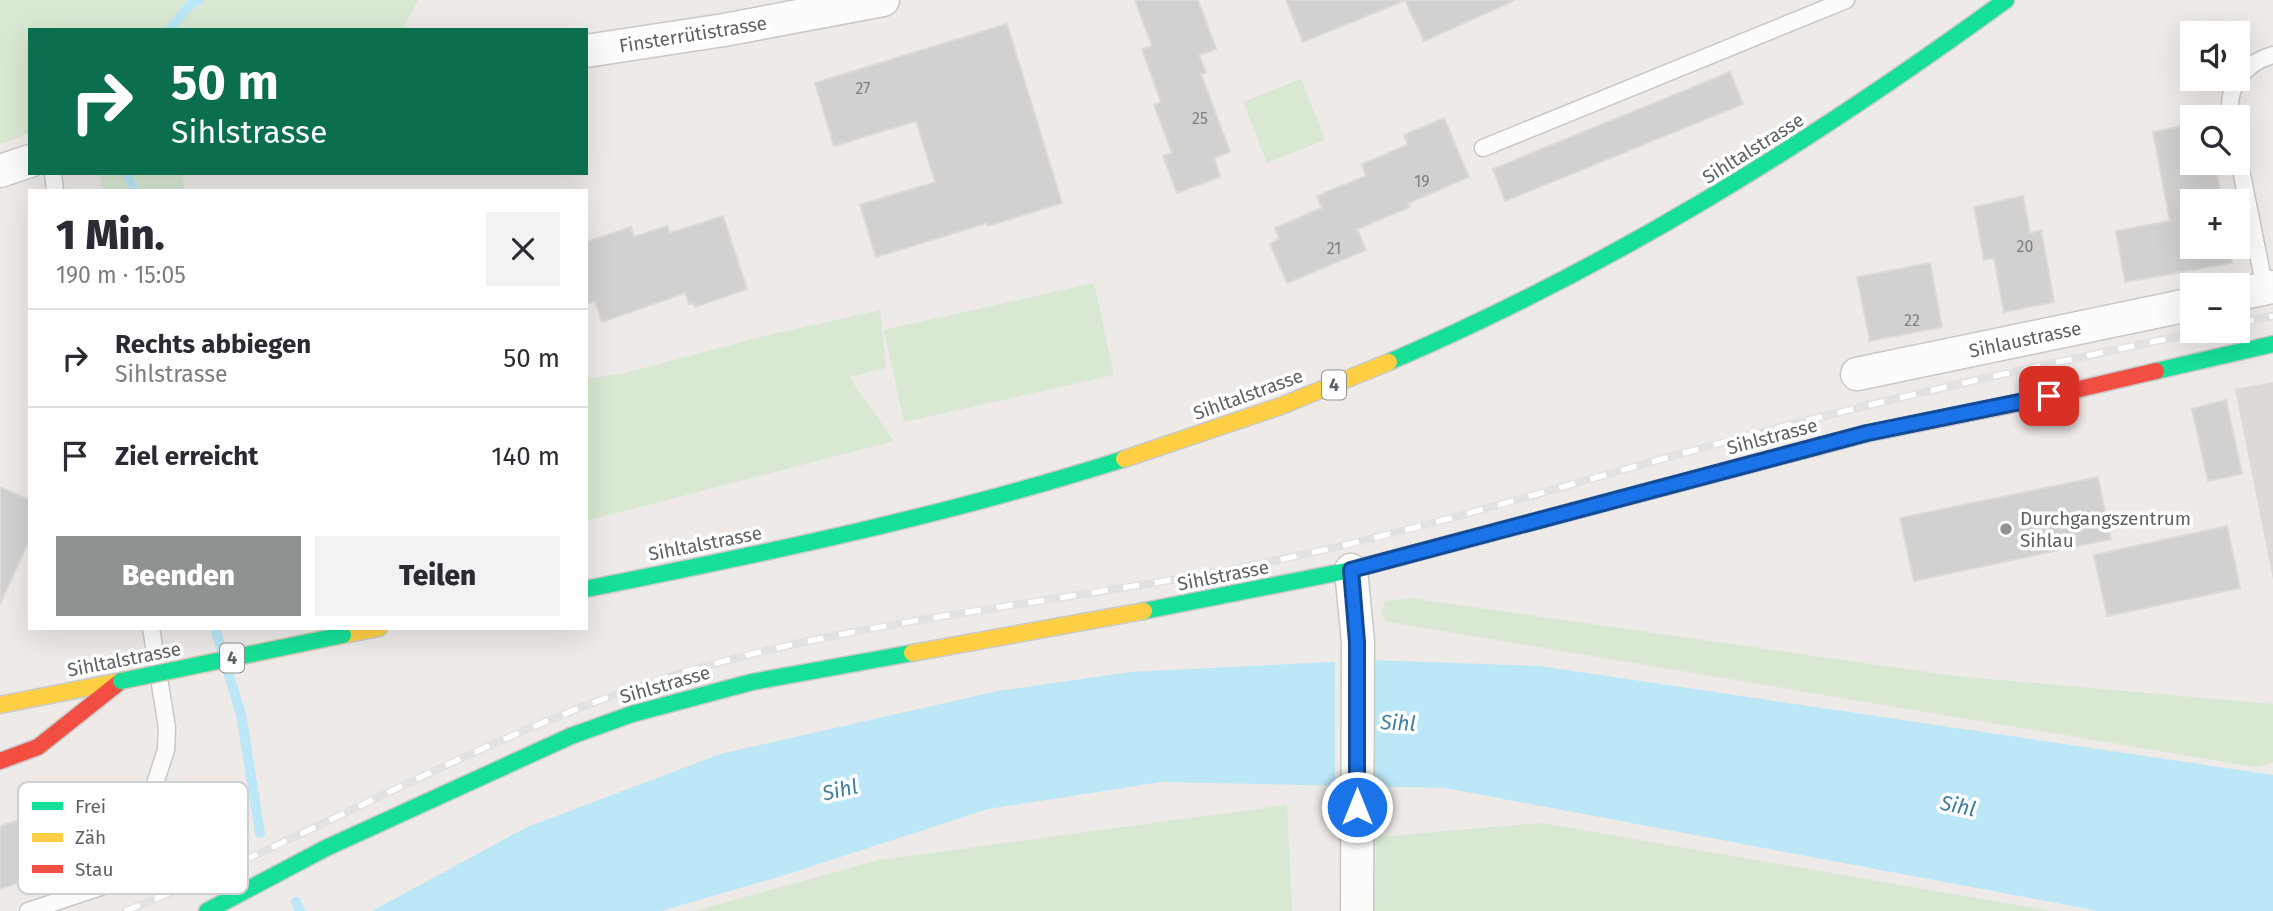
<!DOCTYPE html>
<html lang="de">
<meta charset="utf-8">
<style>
body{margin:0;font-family:"Fira Sans",sans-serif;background:#f2f2f3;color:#2b2b33;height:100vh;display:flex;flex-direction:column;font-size:26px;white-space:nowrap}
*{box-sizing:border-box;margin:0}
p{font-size:23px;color:#7c7c81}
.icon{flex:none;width:38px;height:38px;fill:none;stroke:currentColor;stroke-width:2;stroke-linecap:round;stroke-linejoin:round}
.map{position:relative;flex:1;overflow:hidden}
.side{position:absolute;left:28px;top:189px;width:560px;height:441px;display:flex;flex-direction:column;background:#fff;border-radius:0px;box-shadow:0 7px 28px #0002}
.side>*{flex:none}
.top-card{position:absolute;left:28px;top:28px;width:560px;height:147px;border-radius:0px;box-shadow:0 7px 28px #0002;background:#0b6e4f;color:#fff;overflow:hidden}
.controls{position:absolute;left:2180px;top:21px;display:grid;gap:14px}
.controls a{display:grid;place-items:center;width:70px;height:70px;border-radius:0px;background:#fff;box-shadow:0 7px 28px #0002;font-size:35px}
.pin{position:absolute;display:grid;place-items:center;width:60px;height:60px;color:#fff;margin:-30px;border-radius:14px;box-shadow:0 4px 10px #0006}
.me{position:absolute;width:77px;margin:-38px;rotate:0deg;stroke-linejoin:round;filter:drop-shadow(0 0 5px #0008)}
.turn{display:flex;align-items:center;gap:24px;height:147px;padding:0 28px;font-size:32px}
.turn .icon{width:91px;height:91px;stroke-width:2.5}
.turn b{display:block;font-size:49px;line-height:60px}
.round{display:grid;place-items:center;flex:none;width:74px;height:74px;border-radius:0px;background:#f2f2f3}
.summary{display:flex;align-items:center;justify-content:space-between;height:119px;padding:0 28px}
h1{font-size:42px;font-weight:800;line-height:52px}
.button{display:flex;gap:14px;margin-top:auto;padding:14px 28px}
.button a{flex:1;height:80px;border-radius:0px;background:#8f9293;color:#fff;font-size:28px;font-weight:800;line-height:80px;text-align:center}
.button a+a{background:#f2f2f3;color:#2b2b33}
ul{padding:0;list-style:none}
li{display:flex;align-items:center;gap:21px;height:98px;padding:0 28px;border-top:2px solid #e1e1e2}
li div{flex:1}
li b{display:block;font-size:26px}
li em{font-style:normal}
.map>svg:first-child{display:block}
</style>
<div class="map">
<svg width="2273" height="911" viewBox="0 0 2273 911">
<rect width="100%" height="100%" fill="#edeae7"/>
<path fill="#dddad6" d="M2273 382V580L2235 389Z"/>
<path fill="#d9e8d3" d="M0 0H418L402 30H30V133L0 144Z
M1301 79 1325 140 1267 163 1243 102Z
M108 173H182L185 191H103L100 176Z
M1094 283 1114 375 904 422 884 330Z
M880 310 886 368 849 377 894 441 586 521V379L621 374 761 337Z
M1410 598 1955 676 2273 704V763L2256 767 1388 622 1381 614 1385 601Z
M1287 805 1292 911H694L879 860Z
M1542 823 2051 911H1374L1376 837Z"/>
<path fill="#bce7f7" d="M1372 660 1540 666 2273 775V911H2099L1445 788 1161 782 988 809 785 875 661 911H372L525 828 720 754 998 691 1130 672Z"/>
<path fill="#edeae7" d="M1373 657V790L1335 789V658Z"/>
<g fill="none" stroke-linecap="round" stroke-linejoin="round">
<path stroke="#bce7f7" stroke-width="10" d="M169 30 192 3 199 0
M127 173 134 191
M215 628 222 651
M226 666 241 714 260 833
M296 902 300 911"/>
</g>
<path fill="#d3d1d0" stroke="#dcdad6" stroke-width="2" d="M1135 0H1198L1216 49 1199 55 1206 72 1201 74 1230 152 1214 158 1220 177 1177 193 1163 156 1172 153 1154 105 1161 102 1142 49 1152 46Z
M1286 0H1403V1L1303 42Z
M1405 0H1515L1424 41Z
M1007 24 1062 203 988 226 987 223 876 257 860 205 935 182 916 121 834 146 815 83Z
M1730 72 1743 104 1505 201 1493 169Z
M1444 118 1469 177 1408 203 1410 207 1357 229 1366 250 1287 283 1270 244 1279 239 1275 228 1322 208 1317 196 1366 176 1362 164 1408 145 1404 135Z
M2193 124V163H2215L2222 201H2193V247H2229L2232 263 2125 282 2116 231 2170 221 2153 132Z
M2023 196 2030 233 2041 230 2054 302 2004 312 1994 258 1984 260 1974 207Z
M723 216 747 289 695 307 694 303 689 304 685 293 602 322 595 301 586 304V242L631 227 634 237 667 226 670 233Z
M1930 263 1942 327 1870 341 1857 277Z
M2226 400 2242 474 2208 481 2192 409Z
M2098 477 2111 539 1914 581 1900 518Z
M0 487 30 500V538L0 604Z
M2227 526 2240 588 2107 616 2094 555Z
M48 810 57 836 36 843 47 873 0 889V826Z"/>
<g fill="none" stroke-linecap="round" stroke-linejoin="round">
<defs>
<path id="lane" d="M2231 117C2225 87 2245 63 2273 55
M1483 148 1846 0
M2238 155 2265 289
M53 173 55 191
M28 911 113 883 130 871 138 851 146 811 166 750 167 728 151 628"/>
<path id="street" d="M586 51 724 30 883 0
M0 171 30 161
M2238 294 2273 287
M1857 374 2193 304
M1351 570 1358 642 1357 911"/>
<path id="fast" d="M1389 362C1611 267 1811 142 2006 0
M2156 371 2273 344
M586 589C767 553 948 515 1124 459
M1144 611 1351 570 1865 434
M207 911 326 848 571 736 632 714 752 682 912 653"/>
<path id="slow" d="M1124 459 1281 406 1389 362
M343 635 379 628
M912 653 1144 611
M0 705 116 682"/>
<path id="jam" d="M1865 434 2024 402 2156 371
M0 761 38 747 121 681"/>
</defs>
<use href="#lane" stroke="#c9c8c8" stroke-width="19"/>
<use href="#street" stroke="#c9c8c8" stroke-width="35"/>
<use href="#fast" stroke="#c9c9c9" stroke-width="19"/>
<use href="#slow" stroke="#c9c9c9" stroke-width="19"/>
<use href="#jam" stroke="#c9c9c9" stroke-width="19"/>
<use href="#lane" stroke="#fcfcfb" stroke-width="16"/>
<use href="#street" stroke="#fcfcfb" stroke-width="32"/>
<use href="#fast" stroke="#16e098" stroke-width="16"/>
<use href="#slow" stroke="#ffcf43" stroke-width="16"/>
<use href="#jam" stroke="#f24e42" stroke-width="16"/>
<defs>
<path id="rail" d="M2238 323 2273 316
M125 911C305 841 471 741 655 681 866 614 1090 602 1306 554 1441 524 1572 483 1706 447 1870 402 2037 366 2204 331"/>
</defs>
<use href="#rail" stroke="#e2e2e2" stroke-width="8"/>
<use href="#rail" stroke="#fff" stroke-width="5" stroke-dasharray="16" stroke-linecap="butt"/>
<defs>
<path id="fast-bridge" d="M121 681 343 635"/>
</defs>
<use href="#fast-bridge" stroke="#d5c6b6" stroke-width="19" stroke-linecap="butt"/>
<use href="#fast-bridge" stroke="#16e098" stroke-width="16"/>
</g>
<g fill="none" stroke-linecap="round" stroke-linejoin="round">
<defs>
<path id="route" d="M1357 807V642L1351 570 1867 433 2049 396"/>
</defs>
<use href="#route" stroke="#114b97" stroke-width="18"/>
<use href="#route" stroke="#1a73e8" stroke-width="12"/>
</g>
<circle fill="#8f9293" stroke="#fff" stroke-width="2.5" cx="2006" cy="529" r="7"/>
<g text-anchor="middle" stroke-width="7" stroke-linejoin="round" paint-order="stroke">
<g font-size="16" fill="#7c7f82">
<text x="863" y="94">27</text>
<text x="1200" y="124">25</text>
<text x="1422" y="187">19</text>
<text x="2025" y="252">20</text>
<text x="1334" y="254">21</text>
<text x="1912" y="326">22</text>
</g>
<g fill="#fff" stroke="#8e9194" stroke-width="2">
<rect x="1322" y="370.5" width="24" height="29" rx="5"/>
<rect x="220" y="643.5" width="24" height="29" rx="5"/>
</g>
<g font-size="18" font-weight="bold" fill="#5d6266">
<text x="1334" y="391">4</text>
<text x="232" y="664">4</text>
</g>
<g font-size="19" fill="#5d6266" stroke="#fff">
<text transform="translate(693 34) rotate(-9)" y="7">Finsterrütistrasse</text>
<text transform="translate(1753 148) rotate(-32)" y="7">Sihltalstrasse</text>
<text transform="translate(2025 339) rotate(-12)" y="7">Sihlaustrasse</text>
<text transform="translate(1248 394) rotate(-20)" y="7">Sihltalstrasse</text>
<text transform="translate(1772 436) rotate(-15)" y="7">Sihlstrasse</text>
<text transform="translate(705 543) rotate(-11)" y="7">Sihltalstrasse</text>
<text transform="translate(1223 575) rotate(-11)" y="7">Sihlstrasse</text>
<text transform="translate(124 659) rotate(-11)" y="7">Sihltalstrasse</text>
<text transform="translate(665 684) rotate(-16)" y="7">Sihlstrasse</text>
</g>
<g font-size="19" fill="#5d6266" stroke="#fff" text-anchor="start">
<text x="2020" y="525">Durchgangszentrum<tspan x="2020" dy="22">Sihlau</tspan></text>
</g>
<g font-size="21" font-style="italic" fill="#3d7d9f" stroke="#fff">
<text transform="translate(1398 723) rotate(3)" y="7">Sihl</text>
<text transform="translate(840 790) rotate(-13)" y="7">Sihl</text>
<text transform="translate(1958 806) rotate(12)" y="7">Sihl</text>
</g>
</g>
<rect x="18" y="782" width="230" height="112" rx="10" fill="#fff" stroke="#ced0d1" stroke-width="2"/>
<rect x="32" y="802" width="31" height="8" fill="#16e098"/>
<rect x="32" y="833" width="31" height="9" fill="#ffcf43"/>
<rect x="32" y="865" width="31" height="8" fill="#f24e42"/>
<g font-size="19" fill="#5d6266">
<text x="75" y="813">Frei</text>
<text x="75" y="844">Zäh</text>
<text x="75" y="876">Stau</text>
</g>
</svg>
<div class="controls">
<a><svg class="icon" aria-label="sound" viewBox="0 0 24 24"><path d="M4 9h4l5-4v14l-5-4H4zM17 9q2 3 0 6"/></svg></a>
<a><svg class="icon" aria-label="search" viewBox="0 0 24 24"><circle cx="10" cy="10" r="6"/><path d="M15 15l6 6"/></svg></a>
<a>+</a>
<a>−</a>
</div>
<div class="pin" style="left:2049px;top:396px;background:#d93025"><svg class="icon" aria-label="arrive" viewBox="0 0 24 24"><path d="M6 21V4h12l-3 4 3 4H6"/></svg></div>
<svg class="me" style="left:1357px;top:807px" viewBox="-20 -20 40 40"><circle r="17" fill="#1a73e8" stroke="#fff" stroke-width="3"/><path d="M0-11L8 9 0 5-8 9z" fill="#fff"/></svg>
<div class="top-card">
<div class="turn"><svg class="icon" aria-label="right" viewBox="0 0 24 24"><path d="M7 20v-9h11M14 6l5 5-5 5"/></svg><div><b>50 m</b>Sihlstrasse</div></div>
</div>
<section class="side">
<div class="summary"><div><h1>1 Min.</h1><p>190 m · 15:05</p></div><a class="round"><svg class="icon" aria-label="close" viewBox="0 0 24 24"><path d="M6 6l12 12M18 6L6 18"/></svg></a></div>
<ul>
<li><svg class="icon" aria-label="right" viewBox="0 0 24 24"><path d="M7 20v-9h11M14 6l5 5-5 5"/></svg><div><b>Rechts abbiegen</b><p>Sihlstrasse</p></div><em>50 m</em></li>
<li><svg class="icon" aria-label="arrive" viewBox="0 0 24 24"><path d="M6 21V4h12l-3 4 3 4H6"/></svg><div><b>Ziel erreicht</b></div><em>140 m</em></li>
</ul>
<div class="button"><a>Beenden</a><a>Teilen</a></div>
</section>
</div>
